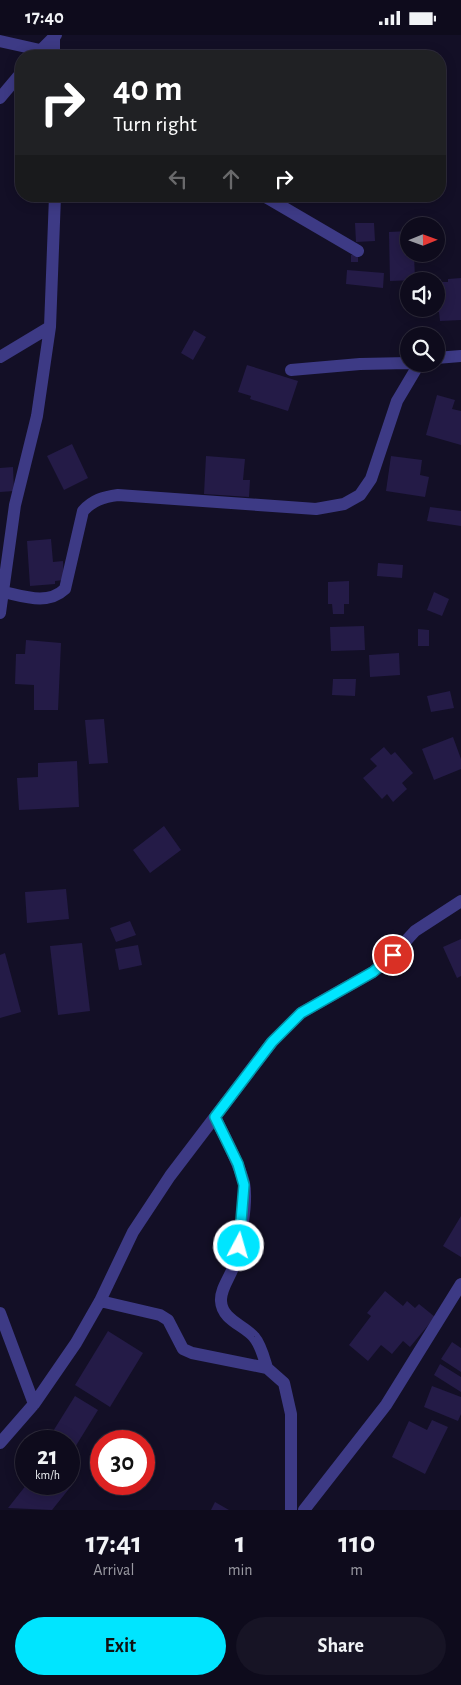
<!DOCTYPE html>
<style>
body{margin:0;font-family:"Alegreya Sans",sans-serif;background:#171425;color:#f1f3f6;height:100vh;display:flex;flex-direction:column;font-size:19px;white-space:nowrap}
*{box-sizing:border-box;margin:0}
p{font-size:16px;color:#9b9ba3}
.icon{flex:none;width:28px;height:28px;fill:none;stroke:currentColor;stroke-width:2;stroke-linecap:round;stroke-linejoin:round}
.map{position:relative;height:1475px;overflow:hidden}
.sheet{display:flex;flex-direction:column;background:#0e0b1c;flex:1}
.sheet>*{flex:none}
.hud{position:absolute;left:15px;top:15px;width:431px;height:152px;border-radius:20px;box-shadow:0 2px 12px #0003,0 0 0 1px #2e2b3b;background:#202124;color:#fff;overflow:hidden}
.needle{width:32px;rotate:89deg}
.buttons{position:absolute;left:400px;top:182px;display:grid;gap:10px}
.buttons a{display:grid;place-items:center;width:45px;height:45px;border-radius:50%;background:#0e0b1c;box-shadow:0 2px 12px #0003,0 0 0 1px #2e2b3b;font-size:25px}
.speed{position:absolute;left:15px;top:1395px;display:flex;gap:10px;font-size:25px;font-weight:700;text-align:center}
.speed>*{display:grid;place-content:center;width:65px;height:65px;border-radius:50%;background:#0e0b1c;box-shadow:0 2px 12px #0003,0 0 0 1px #2e2b3b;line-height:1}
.speed small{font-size:12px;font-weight:400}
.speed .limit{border:8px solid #d22;background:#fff;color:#111}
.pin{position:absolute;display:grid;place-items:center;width:42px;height:42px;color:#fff;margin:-21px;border:2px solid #fff;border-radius:50%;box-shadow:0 1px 5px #0007}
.me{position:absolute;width:55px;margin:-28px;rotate:6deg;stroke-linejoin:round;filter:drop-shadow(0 0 4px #0008)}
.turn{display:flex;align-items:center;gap:18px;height:105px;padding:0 15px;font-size:22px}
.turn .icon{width:65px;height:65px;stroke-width:2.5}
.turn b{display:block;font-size:35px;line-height:42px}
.lanes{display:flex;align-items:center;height:48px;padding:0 15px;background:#0003;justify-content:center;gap:25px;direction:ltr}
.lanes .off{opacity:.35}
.eta{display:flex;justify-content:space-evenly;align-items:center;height:85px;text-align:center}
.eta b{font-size:30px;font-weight:700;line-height:35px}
.primary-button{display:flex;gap:10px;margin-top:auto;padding:10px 15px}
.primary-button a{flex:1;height:58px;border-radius:30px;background:#00e5ff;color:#111;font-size:20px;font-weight:700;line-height:58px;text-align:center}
.primary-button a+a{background:#171425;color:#f1f3f6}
.status{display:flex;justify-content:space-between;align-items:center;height:35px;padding:0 25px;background:#0e0b1c;direction:ltr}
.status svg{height:14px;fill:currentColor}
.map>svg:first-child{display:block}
</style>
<div class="status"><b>17:40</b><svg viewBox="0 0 49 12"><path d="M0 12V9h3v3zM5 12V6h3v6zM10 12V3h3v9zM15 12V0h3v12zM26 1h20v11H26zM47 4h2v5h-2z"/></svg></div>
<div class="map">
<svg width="461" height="1475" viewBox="0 0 461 1475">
<rect width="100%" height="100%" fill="#130f26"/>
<path fill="#241b47" d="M355 188H374L375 206 356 207Z
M409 196V219H414L415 245 390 246 389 197Z
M351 220H358V227H351Z
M347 235 384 238 383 253 346 249Z
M461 243V285L440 286 439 277 421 278V274H436V246H420V244H441V247H448V244Z
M194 295 206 302 193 325 181 318Z
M247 330 298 346 288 376 250 364 251 361 238 357Z
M437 360 455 365 452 374 461 376V410L426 400Z
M72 409 88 443 64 455 47 421Z
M206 421 245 424 243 445H250L249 462 204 459Z
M391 421 422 425 420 440 429 442 425 462 386 456Z
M13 432 14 456 0 457V433Z
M430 472 461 476V491L427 486Z
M51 504 53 527 63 526 64 545 55 546V549L30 551 27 506Z
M378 528 403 530 402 543 377 541Z
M349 546V569H344V579H333L332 569H328V547Z
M434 557 449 564 442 581 427 575Z
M364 591 365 615 331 616 330 592Z
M418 594 429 595V611H418Z
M26 605 61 608 58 675H34V650L15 649 16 619H25Z
M399 618 400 640 370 642 369 620Z
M333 644H356L355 661 332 660Z
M450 656 454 673 431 677 427 661Z
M104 684 108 728 89 729 85 685Z
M453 702 461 724V734L434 745 422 714Z
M384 712 391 720 395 717 413 738 402 748 407 754 393 767 387 759 382 764 363 743 377 731 370 724Z
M77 726 79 772 19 775 17 743 38 742V728Z
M164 791 181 815 150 838 133 815Z
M66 854 69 884 27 888 25 857Z
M130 886 136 900 116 907 110 893Z
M461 904V941L457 943 443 912Z
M82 908 90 976 58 980 50 911Z
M138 910 142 930 119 935 115 914Z
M5 918 21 977 0 983V920Z
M461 1181V1222L443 1211Z
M385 1256 403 1271 407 1266 415 1273 419 1269 435 1282 410 1312 403 1306 392 1319 381 1310 368 1326 349 1310 371 1281 367 1278Z
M108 1296 143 1318 110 1372 75 1350Z
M452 1307 461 1313V1337L441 1324Z
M440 1329 461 1342V1357L434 1340Z
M432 1351 461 1362V1379L458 1386 424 1372Z
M75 1361 98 1375 69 1422V1406H47Z
M432 1385 448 1392 425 1439 392 1422 409 1386 427 1395Z
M69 1447 72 1450 52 1475 8 1473 27 1449H69Z
M215 1467 229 1475H211Z"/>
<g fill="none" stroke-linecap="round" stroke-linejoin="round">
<path stroke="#3d3a85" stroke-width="12" d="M54 3V21
M0 6 40 15
M35 21 56 0
M0 63 21 38
M264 161 358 216
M0 322 50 292
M436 323 461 321
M291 335 360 329 409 328
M4 557C26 562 48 570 65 554L83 476C93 465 103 462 118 460L316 474 344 469 360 460 371 444 397 366 419 329
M0 578 15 470 37 381 50 292 55 161
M215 1082C225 1103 238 1125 244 1148 248 1167 240 1208 235 1227 232 1240 220 1253 221 1266 222 1285 244 1290 254 1302 261 1310 264 1323 267 1333
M100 1266 160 1280 168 1285 183 1314 192 1318 267 1333 284 1348 291 1379V1475
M0 1278 34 1369
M0 1408 34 1369 76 1308 100 1266 133 1197 170 1141 272 1007 301 978 373 937 393 920 415 896 461 866
M304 1475 386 1370 461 1249"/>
</g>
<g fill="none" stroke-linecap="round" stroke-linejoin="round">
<defs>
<path id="route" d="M239 1211 244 1150 238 1129 215 1082 272 1007 301 978 373 937 393 920"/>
</defs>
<use href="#route" stroke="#0095a6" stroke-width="12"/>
<use href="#route" stroke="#00e5ff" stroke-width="9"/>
</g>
</svg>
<div class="buttons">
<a><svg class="needle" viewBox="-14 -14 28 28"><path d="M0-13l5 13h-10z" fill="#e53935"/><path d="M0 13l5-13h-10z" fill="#9b9ba3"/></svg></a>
<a><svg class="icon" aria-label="sound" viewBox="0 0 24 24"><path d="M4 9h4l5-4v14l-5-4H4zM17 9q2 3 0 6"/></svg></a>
<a><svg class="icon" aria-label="search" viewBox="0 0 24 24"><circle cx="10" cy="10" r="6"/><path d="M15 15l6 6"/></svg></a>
</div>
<div class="speed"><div>21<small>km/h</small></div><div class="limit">30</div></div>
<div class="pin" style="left:393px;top:920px;background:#d93025"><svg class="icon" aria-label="arrive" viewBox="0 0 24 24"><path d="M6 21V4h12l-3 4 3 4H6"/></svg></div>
<svg class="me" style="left:239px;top:1211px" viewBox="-20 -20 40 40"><circle r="17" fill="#00e5ff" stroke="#fff" stroke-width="3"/><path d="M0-11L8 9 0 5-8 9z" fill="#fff"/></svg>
<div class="hud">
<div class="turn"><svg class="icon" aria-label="right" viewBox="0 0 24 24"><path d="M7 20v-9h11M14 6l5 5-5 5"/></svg><div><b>40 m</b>Turn right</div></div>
<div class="lanes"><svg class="icon off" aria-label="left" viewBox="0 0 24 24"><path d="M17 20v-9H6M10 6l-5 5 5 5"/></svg><svg class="icon off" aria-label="ahead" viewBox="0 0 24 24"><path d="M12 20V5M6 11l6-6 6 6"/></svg><svg class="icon" aria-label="right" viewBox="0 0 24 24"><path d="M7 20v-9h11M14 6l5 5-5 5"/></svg></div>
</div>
</div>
<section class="sheet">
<div class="eta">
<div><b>17:41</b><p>Arrival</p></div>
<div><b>1</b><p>min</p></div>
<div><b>110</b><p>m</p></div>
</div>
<div class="primary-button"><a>Exit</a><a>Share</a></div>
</section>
